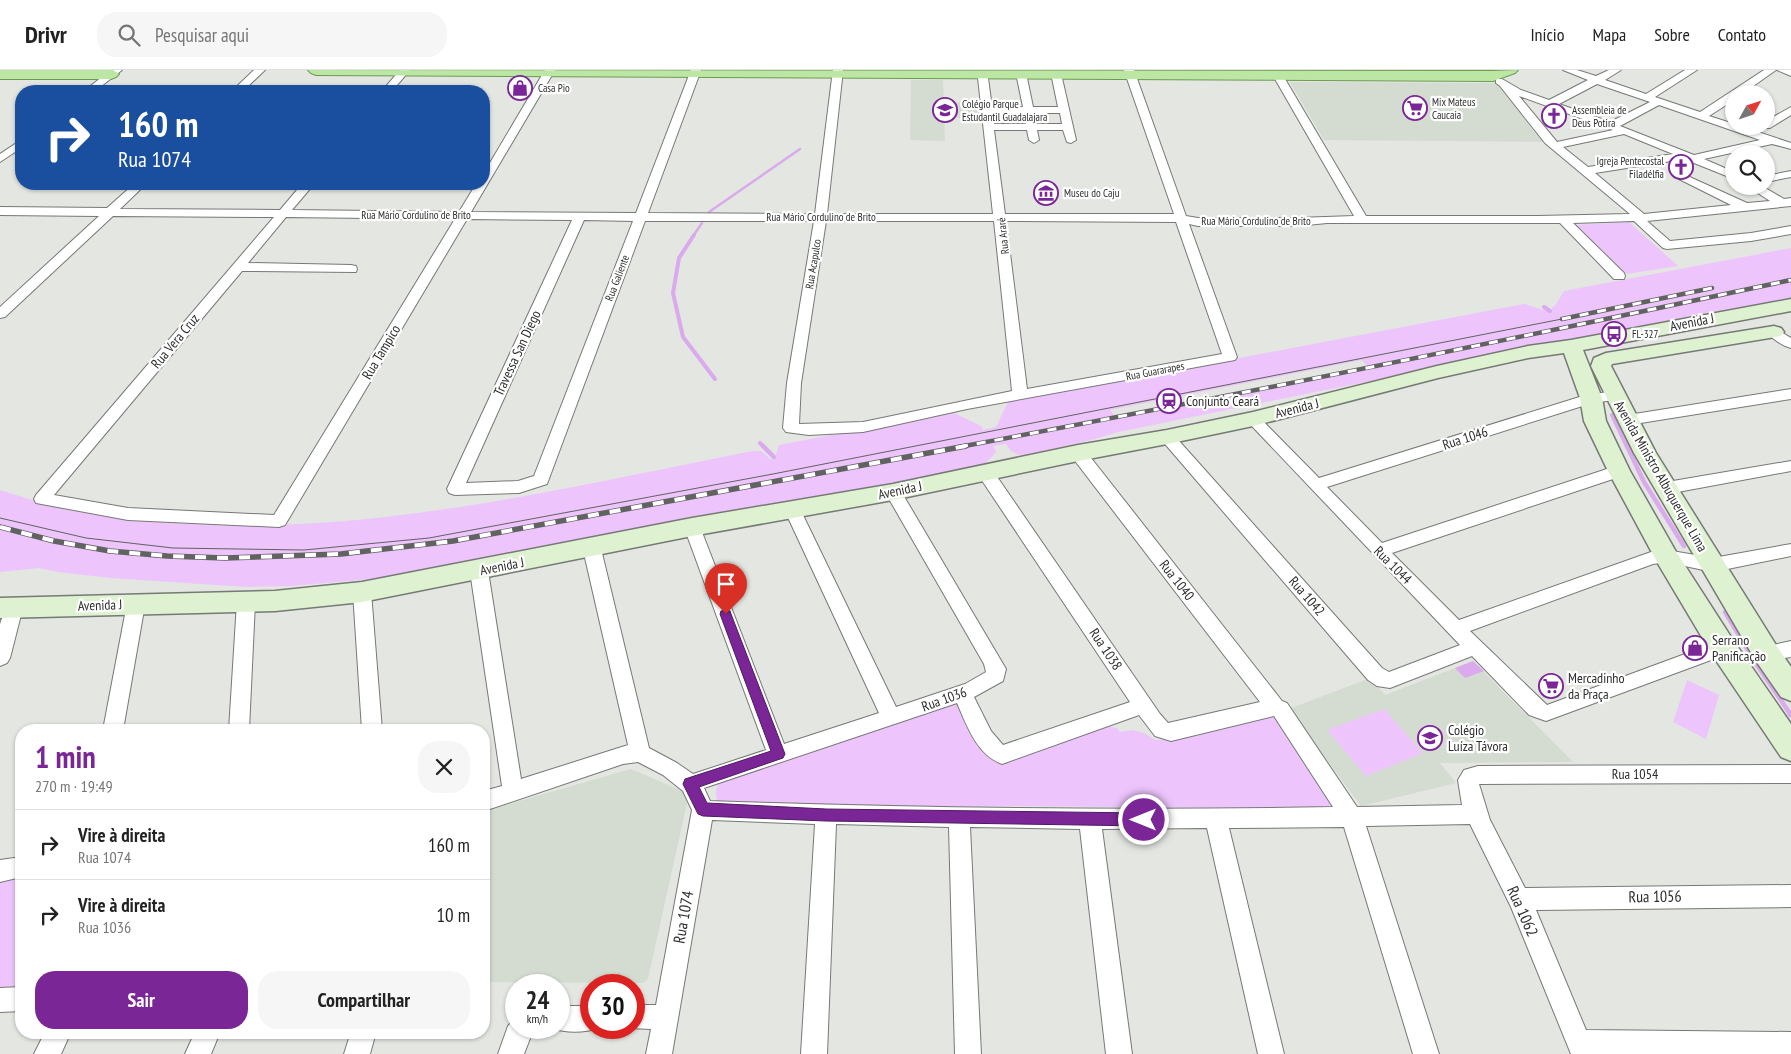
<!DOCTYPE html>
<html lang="pt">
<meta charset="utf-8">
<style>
body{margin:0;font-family:"PT Sans Narrow",sans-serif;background:#f6f6f6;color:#222;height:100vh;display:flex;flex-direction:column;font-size:19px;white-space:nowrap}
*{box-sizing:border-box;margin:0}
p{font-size:16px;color:#767676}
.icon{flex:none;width:28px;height:28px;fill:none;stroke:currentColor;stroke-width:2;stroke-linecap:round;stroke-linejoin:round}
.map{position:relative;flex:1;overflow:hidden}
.drawer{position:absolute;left:15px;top:654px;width:475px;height:315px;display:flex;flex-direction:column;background:#fff;border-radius:20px;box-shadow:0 1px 4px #0004}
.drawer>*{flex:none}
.guide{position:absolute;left:15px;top:15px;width:475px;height:105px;border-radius:20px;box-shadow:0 1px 4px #0004;background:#1a4fa0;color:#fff;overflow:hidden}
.needle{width:32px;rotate:50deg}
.buttons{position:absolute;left:1725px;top:15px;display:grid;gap:10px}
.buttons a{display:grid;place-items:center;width:50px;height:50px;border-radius:50%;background:#fff;box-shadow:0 1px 4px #0004;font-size:25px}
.speed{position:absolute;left:505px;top:904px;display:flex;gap:10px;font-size:25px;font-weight:700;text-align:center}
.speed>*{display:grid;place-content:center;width:65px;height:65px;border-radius:50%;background:#fff;box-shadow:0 1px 4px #0004;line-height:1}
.speed small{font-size:12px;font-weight:400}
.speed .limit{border:8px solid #d22;background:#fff;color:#111}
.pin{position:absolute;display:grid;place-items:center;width:42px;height:42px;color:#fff;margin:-51px -21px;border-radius:50% 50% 50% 0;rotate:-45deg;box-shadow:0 0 5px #0007}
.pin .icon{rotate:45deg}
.me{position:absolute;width:55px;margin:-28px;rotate:270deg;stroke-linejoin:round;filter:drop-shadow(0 0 4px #0008)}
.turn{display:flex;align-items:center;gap:18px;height:105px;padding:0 20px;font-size:22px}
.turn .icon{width:65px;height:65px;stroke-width:2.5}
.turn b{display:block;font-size:35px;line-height:42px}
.round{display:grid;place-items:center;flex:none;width:52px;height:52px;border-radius:20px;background:#f6f6f6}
.head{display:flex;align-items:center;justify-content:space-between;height:85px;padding:0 20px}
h1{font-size:30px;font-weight:700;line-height:38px;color:#7b2696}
.button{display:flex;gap:10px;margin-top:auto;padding:10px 20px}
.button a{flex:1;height:58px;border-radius:20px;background:#7b2696;color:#fff;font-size:20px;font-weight:700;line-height:58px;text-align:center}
.button a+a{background:#f6f6f6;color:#222}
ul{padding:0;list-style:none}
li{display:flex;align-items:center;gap:15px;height:70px;padding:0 20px;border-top:1px solid #e0e0e0}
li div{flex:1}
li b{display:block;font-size:19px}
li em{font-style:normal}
header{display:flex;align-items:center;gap:30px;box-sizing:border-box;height:70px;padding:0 25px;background:#fff;border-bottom:1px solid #e0e0e0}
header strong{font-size:24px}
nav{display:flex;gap:28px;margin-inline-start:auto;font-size:18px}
.search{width:350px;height:45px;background:#f6f6f6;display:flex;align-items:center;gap:12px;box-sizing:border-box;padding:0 18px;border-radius:20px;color:#767676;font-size:19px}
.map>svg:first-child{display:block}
</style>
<header>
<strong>Drivr</strong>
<div class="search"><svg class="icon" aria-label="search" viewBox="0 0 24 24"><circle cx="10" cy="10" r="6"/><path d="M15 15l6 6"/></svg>Pesquisar aqui</div>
<nav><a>Início</a><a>Mapa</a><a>Sobre</a><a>Contato</a></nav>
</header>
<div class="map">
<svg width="1791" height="984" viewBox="0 0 1791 984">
<rect width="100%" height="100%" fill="#e3e6e1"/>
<path fill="#d4dcd1" d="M911 10H943L944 32 979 33 980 48H944L945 71 910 70Z
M1290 12 1496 13 1499 14 1534 62 1544 72 1324 70Z
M1473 591 1573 692 1440 693 1456 713 1361 736 1289 639 1370 608 1385 625Z
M631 699 689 724 648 909 643 913 484 912V741Z"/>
<path fill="#edc4fc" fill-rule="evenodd" d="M1629 152 1678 196 1627 204 1576 155Z
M1791 178V228L1686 247 1118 362 1091 370 1021 386 1011 381 1006 374 993 376 996 382 984 395 429 504 291 516 247 517 111 508 58 502 39 498 0 502V420C17 425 34 431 51 436 87 445 124 448 161 452 361 469 558 419 753 381H761L770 389 775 388 779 375 952 342 981 356 983 360 996 357 1008 332 1524 234 1550 242 1552 241V237L1555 236 1564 221ZM1362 290 1367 296 1114 345 1110 340Z
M1687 610 1719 625 1706 669 1673 652Z
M957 631 990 688 996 689 1098 655 1117 658 1120 662 1132 660 1144 663 1155 670 1168 669 1272 642 1333 733 1331 736 1324 739 1013 736 797 740 721 736C714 727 715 720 720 710Z
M1384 639 1423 683 1366 706 1327 660Z
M21 802V918H0V805Z"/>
<path fill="#dba9ed" d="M1473 591 1484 601 1465 608 1455 598Z"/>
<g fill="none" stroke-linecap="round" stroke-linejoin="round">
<path stroke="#dba9ed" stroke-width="2.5" d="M709 142 800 79
M693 166 702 153"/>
<path stroke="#dba9ed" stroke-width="4" d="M694 165 679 188 673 223 683 267 715 309
M1544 237 1550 241
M1612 345 1627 377
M760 373 764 377"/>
<path stroke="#dba9ed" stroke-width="4.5" d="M763 376 774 387
M1627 376 1644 412 1684 476
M1725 542 1755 592 1791 645"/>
<path stroke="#dba9ed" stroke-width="5.5" d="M1790 643 1791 645"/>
<defs>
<path id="street" d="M111 0H122L95 21H84Z
M254 0H265L243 21H232Z
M400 0H410L392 21H382Z
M545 0H555L471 142 636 143 691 0H701L648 143 815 144 833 0H843L827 144H993L978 8 983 5 988 8 992 38 1023 37 1017 8 1022 5 1027 8 1033 37H1058L1052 8 1057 5 1062 8 1076 70 1071 73 1067 72 1063 60H1037L1039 70 1034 73 1029 70 1027 60H994L1005 144H1174L1124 0H1134L1186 146 1198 148H1297L1354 146 1275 9 1280 6 1285 9 1366 146H1538L1630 144 1545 73 1500 16 1496 13V9H1502L1521 20 1549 30 1588 10 1563 0H1577L1596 6 1609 0H1621L1605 10 1646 24 1685 0H1697L1655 27 1700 42 1764 0H1776L1742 24H1734V30L1709 46 1734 54V56H1740L1791 73V79L1772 74 1704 89 1734 102V109L1684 89 1595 103 1644 144 1731 135 1679 109 1677 107 1679 105 1683 104 1747 133 1770 131 1747 116H1762L1784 129 1791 128V136L1647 151 1670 171 1751 163 1791 156V164L1751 171 1667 179 1663 178 1634 151 1573 153 1624 203 1625 206 1624 209H1614L1560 153H1327L1297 156H1198L1189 154 1237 287 1235 290 967 339 863 362 809 365 786 362 783 358 787 313 814 151H645L547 414 519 423 455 425 449 423 447 419 572 150 467 149 285 455 279 457 128 450 36 433 34 429 36 425 274 147 113 146 5 247 0 248V237L99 146 0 145V137L107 138 134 114H146L120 139 280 140 302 114H314L292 140 459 142 476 114H484V103ZM1597 14 1650 32 1610 52 1559 34ZM1519 26 1613 60 1557 72ZM1659 35 1760 70 1694 85 1620 56ZM1034 43H1060L1062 54H1036ZM992 44H1024L1026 54H994ZM1624 64 1673 84 1588 97 1563 77ZM286 147 455 149 274 445 128 438 54 425 242 201 356 202 357 199 356 196 351 195 248 193ZM584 150 633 151 534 406 518 411 466 413ZM826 151H994L1012 321 863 352 799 354 801 313ZM1006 151 1176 152 1222 284 1027 319Z
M1777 0H1791V6Z
M1791 37V45L1770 58H1762L1761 56H1766V51Z
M21 70V78L0 92V84Z
M1791 101V107L1766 112V106Z
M1774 258 1791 268V278C1783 276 1772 269 1767 262Z
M1791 319V329L1628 355 1623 353 1620 350 1623 347 1628 345Z
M1616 321 1621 323 1623 326 1621 329 1592 333 1327 417 1382 473 1613 397 1619 396 1625 397 1627 401 1625 405 1392 483 1459 550 1651 482 1666 480 1713 488 1791 474V486L1713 502 1666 492 1653 494 1470 561 1547 635 1723 570 1730 573 1732 578 1730 583 1546 651 1529 645 1472 586 1390 618 1377 616 1368 610 1159 367 1162 363H1172L1382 598 1389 602 1460 575 1248 352 1245 349 1248 346H1258L1319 408 1586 325Z
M1078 378 1084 379 1282 631 1287 633 1357 737 1462 735 1458 710 1464 700 1478 696 1791 695V713L1479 714 1490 750 1525 818 1791 815V837L1536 840 1586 960 1791 962V984H1571L1511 837 1470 754 1366 756 1439 984H1413L1344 757 1229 758 1284 984H1258L1207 758 1102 759 1132 984H1106L1080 759 970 757 981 984H955L949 757 836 754 827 984H801L815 754 712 750 672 984H646L651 959 630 958H634V935H656L692 740 683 721 663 705 638 692 623 694 484 741V721L502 716 470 501 473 496 479 494 485 496 488 501 521 709 628 675 583 479 586 475 592 473 598 475 601 479 649 678 677 693 693 704 766 680 684 457 686 453 692 451 698 453 700 457 784 674 879 643 785 441 787 437 793 435 799 437 801 441 896 637 965 614 986 602 984 594 885 422 887 418 893 416 899 418 1006 599 1003 611 974 627 991 661 1003 675 1130 632 979 406 977 402 979 398 985 397 991 398 1160 644 1168 653 1260 632 1072 387 1070 383 1072 379ZM957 633C967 656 977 685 1002 694L1139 645 1155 666 1171 671 1274 646 1333 737C1125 741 918 738 710 731L704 718Z
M1791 391V401L1667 424 1661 422 1659 418 1661 414 1667 412Z
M362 515 368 517 371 522 382 660H362L353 522 356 517Z
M246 525 252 527 255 532 249 660H229L237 532 240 527Z
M136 527 142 529 145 534 123 660H103L127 534 130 529Z
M14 530 20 532 23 537 10 588 7 593 0 596V554L8 532Z
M1791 571V587L1766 591 1759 588 1757 583 1759 578Z
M21 787V807L0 812V790Z
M21 917V941L0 942V918Z
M559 936H591V958H598C585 963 565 963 552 958H559Z
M516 948V958H534L524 984H498L508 956Z
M45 962H71L61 984H34Z
M195 962H220L211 984H185Z
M351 962H376L370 984H344Z"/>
<path id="secondary" d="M1791 229V241L1583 280 1602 328 1606 351 1630 401 1675 480 1733 570 1791 654V691L1781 687 1713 586 1657 492 1608 401 1584 351 1580 328 1564 283 1528 288 1438 308 1253 356 1167 374 1078 391 893 430 692 466 362 532 275 541 0 548V528L275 521 362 512 692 448 893 414 1078 375 1167 360 1253 342 1437 296 1528 276 1571 270Z
M1774 256 1781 258 1784 262 1781 266 1612 294 1611 296 1656 383 1776 575 1791 597V631L1781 627 1756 591 1634 383 1591 296 1594 288 1606 283Z"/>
<path id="primary" d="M0 0H113L119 4 116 7 111 9H0Z
M308 0 1491 1 1518 0 1515 3 1493 11 316 5 311 3Z"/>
</defs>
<use href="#street" stroke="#767975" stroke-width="2"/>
<use href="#secondary" stroke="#767975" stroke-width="3"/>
<use href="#primary" stroke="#6d9b52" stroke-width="2"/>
<use href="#street" fill="#fff" fill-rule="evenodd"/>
<use href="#secondary" fill="#def2d1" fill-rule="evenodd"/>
<use href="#primary" fill="#bce6a3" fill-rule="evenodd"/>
<path stroke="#616360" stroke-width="1" d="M0 448 86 468 173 478 304 480 429 468 773 404 1562 249"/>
<defs>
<path id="rail-far1" d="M1562 249 1712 218
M959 377C1238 325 1514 269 1791 210"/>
<path id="rail" d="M0 457 54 471 110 481 167 486 225 488 341 484 453 471 966 376"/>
</defs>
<use href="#rail-far1" stroke="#616360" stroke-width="4.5"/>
<use href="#rail" stroke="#616360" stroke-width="5.5"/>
<use href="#rail-far1" stroke="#fff" stroke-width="3" stroke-dasharray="9" stroke-linecap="butt"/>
<use href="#rail" stroke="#fff" stroke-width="4" stroke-dasharray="11" stroke-linecap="butt"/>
</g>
<path fill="#7b2696" stroke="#501962" d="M726 540 730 541 731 544 785 684 783 688 699 717 707 733 826 739 1144 743 1149 745 1151 750 1149 754 1144 756 826 751 703 746 698 744 683 714 685 709 771 681 720 544 721 541Z"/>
<defs>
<symbol id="shop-ring" viewBox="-11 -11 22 22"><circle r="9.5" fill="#fff" stroke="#7b2696" stroke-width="1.5"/><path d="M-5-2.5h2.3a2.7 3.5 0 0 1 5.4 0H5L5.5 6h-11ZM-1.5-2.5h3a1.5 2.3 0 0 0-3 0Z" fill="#7b2696"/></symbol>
<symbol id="supermarket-ring" viewBox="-11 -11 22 22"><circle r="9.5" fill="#fff" stroke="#7b2696" stroke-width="1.5"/><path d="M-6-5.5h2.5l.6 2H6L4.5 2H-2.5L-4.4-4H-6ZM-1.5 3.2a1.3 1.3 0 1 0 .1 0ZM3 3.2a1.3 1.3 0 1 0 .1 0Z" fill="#7b2696"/></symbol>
<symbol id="school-ring" viewBox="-11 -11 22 22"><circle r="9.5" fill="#fff" stroke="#7b2696" stroke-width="1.5"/><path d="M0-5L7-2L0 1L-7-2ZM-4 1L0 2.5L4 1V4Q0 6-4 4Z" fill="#7b2696"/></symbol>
<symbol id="church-ring" viewBox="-11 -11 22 22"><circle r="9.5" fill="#fff" stroke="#7b2696" stroke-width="1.5"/><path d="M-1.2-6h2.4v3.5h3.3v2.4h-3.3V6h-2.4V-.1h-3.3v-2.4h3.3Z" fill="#7b2696"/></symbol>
<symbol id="museum-ring" viewBox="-11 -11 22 22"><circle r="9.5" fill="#fff" stroke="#7b2696" stroke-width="1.5"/><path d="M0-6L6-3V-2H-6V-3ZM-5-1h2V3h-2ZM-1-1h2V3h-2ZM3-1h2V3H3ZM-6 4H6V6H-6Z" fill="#7b2696"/></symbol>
<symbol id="bus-ring" viewBox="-11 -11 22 22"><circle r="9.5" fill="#fff" stroke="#7b2696" stroke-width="1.5"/><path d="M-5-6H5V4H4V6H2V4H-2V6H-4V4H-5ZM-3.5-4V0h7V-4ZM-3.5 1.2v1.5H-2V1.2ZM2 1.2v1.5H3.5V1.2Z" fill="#7b2696"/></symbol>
<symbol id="station-ring" viewBox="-11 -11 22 22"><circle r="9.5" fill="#fff" stroke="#7b2696" stroke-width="1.5"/><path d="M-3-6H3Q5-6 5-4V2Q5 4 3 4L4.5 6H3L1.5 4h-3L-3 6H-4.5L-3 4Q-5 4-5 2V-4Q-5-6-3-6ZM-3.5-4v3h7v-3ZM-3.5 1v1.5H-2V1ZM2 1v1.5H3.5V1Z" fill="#7b2696"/></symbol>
</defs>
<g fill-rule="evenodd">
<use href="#shop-ring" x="506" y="4" width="28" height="28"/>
<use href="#supermarket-ring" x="1401" y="24" width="28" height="28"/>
<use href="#school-ring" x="931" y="26" width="28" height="28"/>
<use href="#church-ring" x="1540" y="32" width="28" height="28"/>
<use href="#church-ring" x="1667" y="83" width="28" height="28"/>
<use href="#museum-ring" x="1032" y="109" width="28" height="28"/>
<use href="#bus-ring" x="1600" y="250" width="28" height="28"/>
<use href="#station-ring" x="1155" y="317" width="28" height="28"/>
<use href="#shop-ring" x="1681" y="564" width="28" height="28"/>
<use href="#supermarket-ring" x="1537" y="602" width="28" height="28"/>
<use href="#school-ring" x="1416" y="654" width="28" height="28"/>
</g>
<g text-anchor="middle" stroke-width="4.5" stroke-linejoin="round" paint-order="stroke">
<g font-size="11" fill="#2d2e2c" stroke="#fff" text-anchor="start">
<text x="538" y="22">Casa Pio</text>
<text x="1432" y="36">Mix Mateus<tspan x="1432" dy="13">Caucaia</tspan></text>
<text x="962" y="38">Colégio Parque<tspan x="962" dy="13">Estudantil Guadalajara</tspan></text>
<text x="1572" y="44">Assembleia de<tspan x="1572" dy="13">Deus Potira</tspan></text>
<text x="1664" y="95" text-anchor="end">Igreja Pentecostal<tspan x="1664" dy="13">Filadélfia</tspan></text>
<text x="1064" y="127">Museu do Caju</text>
<text x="1632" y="268">FL-327</text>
</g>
<g font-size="11" fill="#2d2e2c" stroke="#fff">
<text x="416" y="149">Rua Mário Cordulino de Brito</text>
<text x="821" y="151">Rua Mário Cordulino de Brito</text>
<text x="1256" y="155">Rua Mário Cordulino de Brito</text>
<text transform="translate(1003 166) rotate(-96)" y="4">Rua Araré</text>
<text transform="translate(813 194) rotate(-81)" y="4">Rua Acapulco</text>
<text transform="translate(617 208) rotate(-69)" y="4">Rua Galiente</text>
<text transform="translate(1155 301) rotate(-11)" y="4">Rua Guararapes</text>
</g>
<g font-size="14" fill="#2d2e2c" stroke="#fff">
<text transform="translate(1692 252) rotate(-11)" y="5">Avenida J</text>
<text transform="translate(175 271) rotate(-50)" y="5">Rua Vera Cruz</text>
<text transform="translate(381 282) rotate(-59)" y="5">Rua Tampico</text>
<text transform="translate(517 283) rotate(-65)" y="5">Travessa San Diego</text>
<text transform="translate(1297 338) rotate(-14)" y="5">Avenida J</text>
<text transform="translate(1465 368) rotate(-18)" y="5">Rua 1046</text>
<text transform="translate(1661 406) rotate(60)" y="5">Avenida Ministro Albuquerque Lima</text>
<text transform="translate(900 420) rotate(-12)" y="5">Avenida J</text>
<text transform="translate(1393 495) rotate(45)" y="5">Rua 1044</text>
<text transform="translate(502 496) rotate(-11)" y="5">Avenida J</text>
<text transform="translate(1177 510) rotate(52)" y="5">Rua 1040</text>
<text transform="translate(1307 526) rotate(49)" y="5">Rua 1042</text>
<text transform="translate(100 535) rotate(-2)" y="5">Avenida J</text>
<text transform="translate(1106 579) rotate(56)" y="5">Rua 1038</text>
<text transform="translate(944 629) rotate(-20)" y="5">Rua 1036</text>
<text x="1635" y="709">Rua 1054</text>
</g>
<g font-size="14" fill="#2d2e2c" stroke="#fff" text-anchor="start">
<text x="1186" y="336">Conjunto Ceará</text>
<text x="1712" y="575">Serrano<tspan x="1712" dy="16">Panificação</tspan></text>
<text x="1568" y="613">Mercadinho<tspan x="1568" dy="16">da Praça</tspan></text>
<text x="1448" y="665">Colégio<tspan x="1448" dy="16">Luíza Távora</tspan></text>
</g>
<g font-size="16" fill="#2d2e2c" stroke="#fff">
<text transform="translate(1655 826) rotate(-1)" y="6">Rua 1056</text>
<text transform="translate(1523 841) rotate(66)" y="6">Rua 1062</text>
<text transform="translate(683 847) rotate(-80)" y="6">Rua 1074</text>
</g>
</g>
</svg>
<div class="buttons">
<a><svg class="needle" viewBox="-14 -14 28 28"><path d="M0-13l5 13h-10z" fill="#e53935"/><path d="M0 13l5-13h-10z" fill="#767676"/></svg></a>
<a><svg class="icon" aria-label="search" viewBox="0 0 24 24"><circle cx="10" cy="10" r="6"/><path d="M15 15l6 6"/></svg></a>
</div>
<div class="speed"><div>24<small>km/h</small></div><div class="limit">30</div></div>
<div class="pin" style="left:726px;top:544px;background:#d93025"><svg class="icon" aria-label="arrive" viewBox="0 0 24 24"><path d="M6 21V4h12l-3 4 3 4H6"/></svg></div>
<svg class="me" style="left:1144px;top:750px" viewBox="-20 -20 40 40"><circle r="17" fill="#7b2696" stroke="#fff" stroke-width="3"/><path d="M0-11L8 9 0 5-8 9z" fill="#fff"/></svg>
<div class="guide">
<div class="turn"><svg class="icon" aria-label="right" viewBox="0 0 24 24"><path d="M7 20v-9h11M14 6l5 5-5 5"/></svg><div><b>160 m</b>Rua 1074</div></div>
</div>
<section class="drawer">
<div class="head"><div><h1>1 min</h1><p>270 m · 19:49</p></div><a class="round"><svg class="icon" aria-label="close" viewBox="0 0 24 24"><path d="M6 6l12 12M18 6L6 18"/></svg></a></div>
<ul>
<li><svg class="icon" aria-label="right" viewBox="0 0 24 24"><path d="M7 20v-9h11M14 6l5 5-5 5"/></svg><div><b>Vire à direita</b><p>Rua 1074</p></div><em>160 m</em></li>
<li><svg class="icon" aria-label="right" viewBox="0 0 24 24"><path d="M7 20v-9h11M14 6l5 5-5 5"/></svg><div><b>Vire à direita</b><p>Rua 1036</p></div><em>10 m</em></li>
</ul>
<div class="button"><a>Sair</a><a>Compartilhar</a></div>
</section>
</div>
